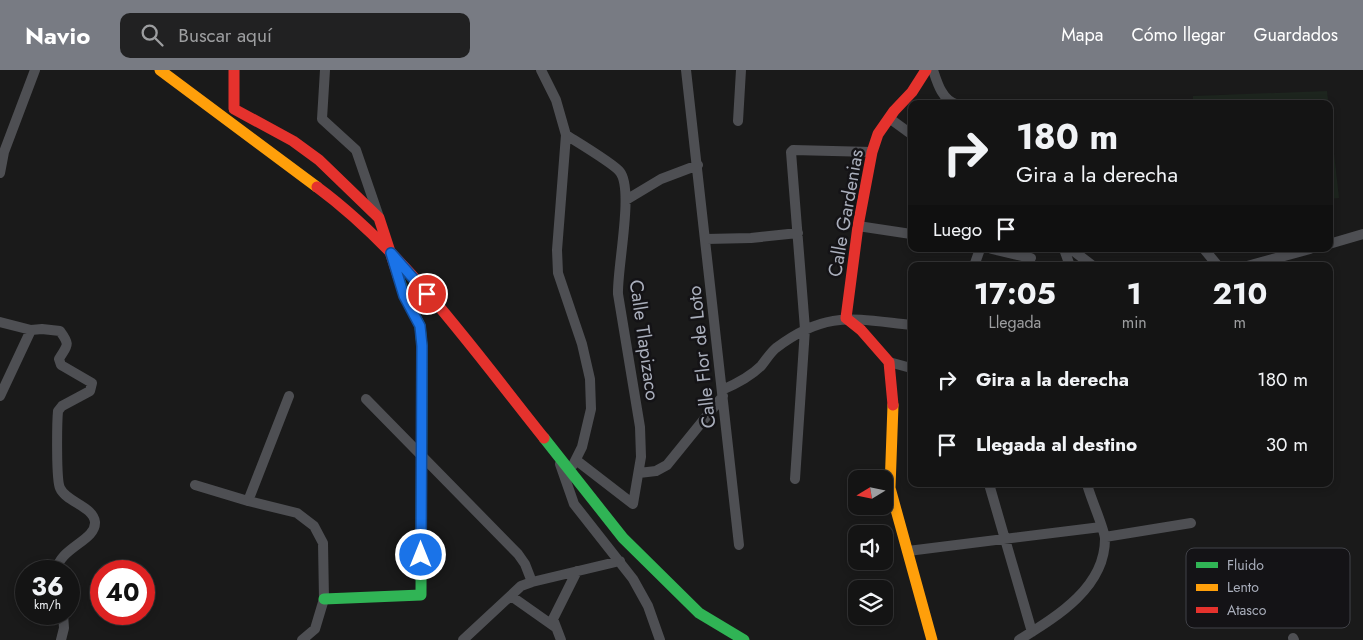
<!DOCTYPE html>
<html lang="es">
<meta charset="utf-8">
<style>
body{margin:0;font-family:Jost,sans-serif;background:#212122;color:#f1f3f6;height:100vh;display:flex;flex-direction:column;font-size:19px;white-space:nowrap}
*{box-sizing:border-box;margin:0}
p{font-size:16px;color:#9d9ea0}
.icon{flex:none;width:28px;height:28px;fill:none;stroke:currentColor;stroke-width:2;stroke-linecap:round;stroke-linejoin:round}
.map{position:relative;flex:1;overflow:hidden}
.sheet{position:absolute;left:908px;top:192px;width:425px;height:225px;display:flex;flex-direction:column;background:#141414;border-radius:10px;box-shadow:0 2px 8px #0003,0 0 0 1px #333334}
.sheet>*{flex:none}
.top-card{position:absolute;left:908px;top:30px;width:425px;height:152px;border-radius:10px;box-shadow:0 2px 8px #0003,0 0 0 1px #333334;background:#141414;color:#f1f3f6;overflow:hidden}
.needle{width:32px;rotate:260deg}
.fabs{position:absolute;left:848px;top:400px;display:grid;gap:10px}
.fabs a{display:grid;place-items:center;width:45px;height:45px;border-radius:10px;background:#141414;box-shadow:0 2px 8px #0003,0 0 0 1px #333334;font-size:25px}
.speed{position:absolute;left:15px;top:490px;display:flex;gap:10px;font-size:25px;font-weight:700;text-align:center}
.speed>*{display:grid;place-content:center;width:65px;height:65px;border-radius:50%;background:#141414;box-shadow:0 2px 8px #0003,0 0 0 1px #333334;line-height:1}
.speed small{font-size:12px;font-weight:400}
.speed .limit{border:8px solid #d22;background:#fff;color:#111}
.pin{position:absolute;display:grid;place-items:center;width:42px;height:42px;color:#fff;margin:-21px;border:2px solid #fff;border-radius:50%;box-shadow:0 1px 5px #0007}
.me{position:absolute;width:55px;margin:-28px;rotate:0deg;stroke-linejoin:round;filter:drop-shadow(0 0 4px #0008)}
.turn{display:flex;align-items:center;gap:18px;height:105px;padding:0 25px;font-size:22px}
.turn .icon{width:65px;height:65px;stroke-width:2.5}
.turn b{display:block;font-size:35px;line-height:42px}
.then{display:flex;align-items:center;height:48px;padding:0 25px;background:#0003;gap:10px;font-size:19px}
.eta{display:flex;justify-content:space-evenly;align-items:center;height:85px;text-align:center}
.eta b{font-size:30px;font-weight:700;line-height:35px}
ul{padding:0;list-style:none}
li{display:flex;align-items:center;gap:15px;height:65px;padding:0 25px}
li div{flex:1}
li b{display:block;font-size:19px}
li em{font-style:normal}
header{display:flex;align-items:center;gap:30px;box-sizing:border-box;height:70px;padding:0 25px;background:#787b83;color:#fff}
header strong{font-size:24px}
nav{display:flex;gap:28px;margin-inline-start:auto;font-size:18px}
.search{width:350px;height:45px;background:#212122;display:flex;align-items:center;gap:12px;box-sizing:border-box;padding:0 18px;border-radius:10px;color:#9d9ea0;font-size:19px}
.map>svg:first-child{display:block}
</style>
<header>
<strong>Navio</strong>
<div class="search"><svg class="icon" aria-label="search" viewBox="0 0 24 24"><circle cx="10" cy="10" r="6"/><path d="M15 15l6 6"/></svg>Buscar aquí</div>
<nav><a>Mapa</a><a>Cómo llegar</a><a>Guardados</a></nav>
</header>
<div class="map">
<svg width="1363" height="570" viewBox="0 0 1363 570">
<rect width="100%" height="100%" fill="#1a1a1a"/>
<path fill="#1d251e" d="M1327 21 1339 128 1329 129V34H1193V26Z"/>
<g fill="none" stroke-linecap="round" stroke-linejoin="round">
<path stroke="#4e4f53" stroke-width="10" d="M325 0 322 49 356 80 379 147
M541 0 556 30 566 65 557 180 558 203 582 274 590 309 591 339 582 377 573 395
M686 0 739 475
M933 0C937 12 942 30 956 34
M889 48 911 64
M738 51 741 0
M566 65C577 72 614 94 620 102 634 120 617 198 618 224L640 357 641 387 633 434 576 390
M0 103 4 82 35 0
M626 130 661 109 698 95
M858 156 911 164
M706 169 751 168 798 163
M1329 174 1363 164
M992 179 1031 188
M1064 179 1070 196
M1071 179 1093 196
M1204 179 1218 196
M974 196 980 179
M1247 196 1310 179
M0 252 31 260 42 259 60 261C71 276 67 275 59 289L61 295 92 313 90 321 62 336 58 341C57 352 56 410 60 418 66 432 93 436 95 452 96 471 60 477 56 501
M889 292 911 298
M722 320C736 314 750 307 761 296 766 290 770 283 776 278 826 240 853 249 911 255
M0 326 31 260
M366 329 518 484 525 494 532 512
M560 394 574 434 633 509 648 536 660 570
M639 403 656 401 667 395 723 326
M795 409 805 259 791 82 793 80 872 82
M989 414 1032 562
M195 415 248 431 297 443 314 456 323 473 324 529 315 559 302 570
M248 431 289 326
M1105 467 1191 453
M908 481 1101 457
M511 526 555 557
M1293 568 1294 570
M61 570 64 558 63 544
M463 570 521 516 532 512 620 491
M561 570 553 549 577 501
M1019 570C1056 547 1105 518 1105 469 1105 460 1090 427 1087 414"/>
<path stroke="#30b455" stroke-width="11" d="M544 368 623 468 699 543 744 570
M324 529 421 525 422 276 420 256 405 226 398 206"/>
<path stroke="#ff9f0a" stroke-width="11" d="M160 0 317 117
M893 335 890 418 932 570"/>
<path stroke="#e5322d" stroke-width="11" d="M234 0V39L293 71 319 90 379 148 398 206
M317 117C405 182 475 282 544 368
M893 335 889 292 861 260 846 248 858 156 872 82 878 64 894 41 912 22 926 0"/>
</g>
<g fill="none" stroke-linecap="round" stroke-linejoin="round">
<defs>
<path id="route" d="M421 485 422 276 420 256 404 226 391 183 427 224"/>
</defs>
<use href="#route" stroke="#114b97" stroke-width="12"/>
<use href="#route" stroke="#1a73e8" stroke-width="9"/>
</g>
<g text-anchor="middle" stroke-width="5" stroke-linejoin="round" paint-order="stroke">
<g font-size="19" fill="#aaafbc" stroke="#141316">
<text transform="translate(845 143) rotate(-80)" y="7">Calle Gardenias</text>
<text transform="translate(645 270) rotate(82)" y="7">Calle Tlapizaco</text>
<text transform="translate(701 287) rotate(-96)" y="7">Calle Flor de Loto</text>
</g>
</g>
<rect x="1186" y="478" width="164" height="80" rx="8" fill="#141316" stroke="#414248" stroke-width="1"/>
<rect x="1196" y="492" width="22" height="6" fill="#30b455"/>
<rect x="1196" y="514" width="22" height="7" fill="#ff9f0a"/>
<rect x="1196" y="537" width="22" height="6" fill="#e5322d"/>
<g font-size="14" fill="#aaafbc">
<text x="1227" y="500">Fluido</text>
<text x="1227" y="522">Lento</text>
<text x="1227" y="545">Atasco</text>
</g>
</svg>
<div class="fabs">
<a><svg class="needle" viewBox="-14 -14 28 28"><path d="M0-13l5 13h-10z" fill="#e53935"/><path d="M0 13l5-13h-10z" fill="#9d9ea0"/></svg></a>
<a><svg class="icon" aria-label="sound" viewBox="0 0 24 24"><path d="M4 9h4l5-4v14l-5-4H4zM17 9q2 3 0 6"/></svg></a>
<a><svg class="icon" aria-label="layers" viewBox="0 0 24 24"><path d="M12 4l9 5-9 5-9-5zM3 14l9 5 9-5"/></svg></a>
</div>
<div class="speed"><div>36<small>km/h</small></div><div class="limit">40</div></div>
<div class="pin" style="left:427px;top:224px;background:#d93025"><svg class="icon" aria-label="arrive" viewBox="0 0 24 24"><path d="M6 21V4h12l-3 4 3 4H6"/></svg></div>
<svg class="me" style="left:421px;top:485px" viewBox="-20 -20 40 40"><circle r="17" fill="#1a73e8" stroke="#fff" stroke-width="3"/><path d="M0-11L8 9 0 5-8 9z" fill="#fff"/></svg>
<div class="top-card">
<div class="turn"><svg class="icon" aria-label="right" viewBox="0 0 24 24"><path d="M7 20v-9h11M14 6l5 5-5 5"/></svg><div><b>180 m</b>Gira a la derecha</div></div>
<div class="then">Luego<svg class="icon" aria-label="arrive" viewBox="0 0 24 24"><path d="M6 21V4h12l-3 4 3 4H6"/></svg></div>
</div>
<section class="sheet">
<div class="eta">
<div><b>17:05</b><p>Llegada</p></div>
<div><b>1</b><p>min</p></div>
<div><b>210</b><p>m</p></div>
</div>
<ul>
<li><svg class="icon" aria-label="right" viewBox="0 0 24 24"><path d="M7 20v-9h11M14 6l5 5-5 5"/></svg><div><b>Gira a la derecha</b></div><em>180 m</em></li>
<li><svg class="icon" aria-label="arrive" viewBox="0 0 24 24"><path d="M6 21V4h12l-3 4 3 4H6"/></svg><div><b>Llegada al destino</b></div><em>30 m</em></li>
</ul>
</section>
</div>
